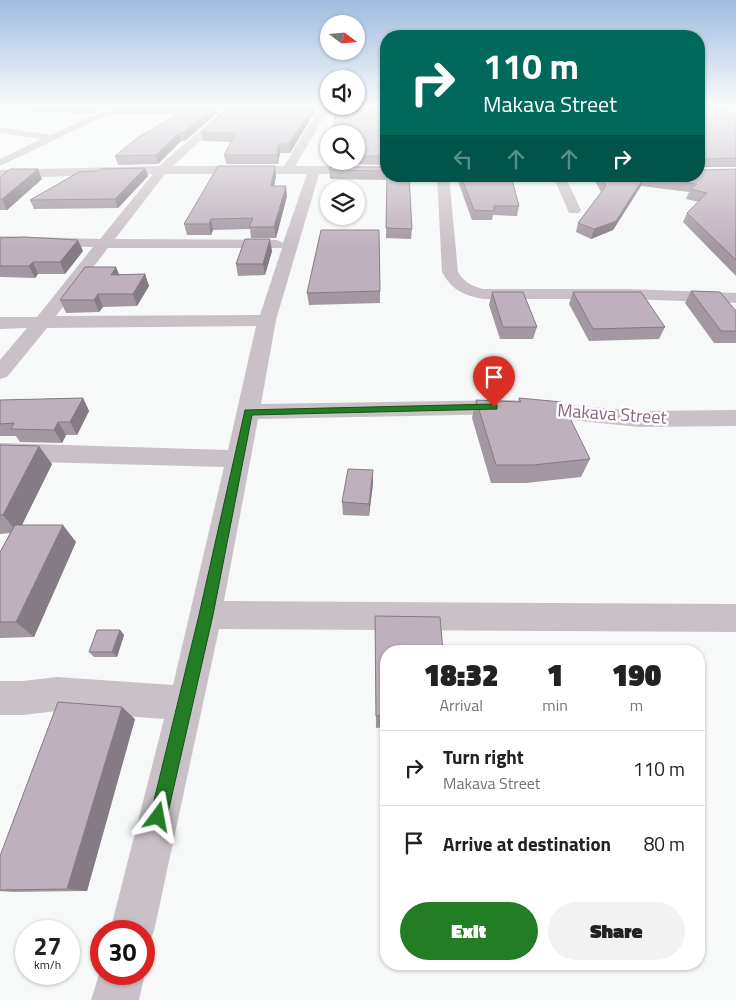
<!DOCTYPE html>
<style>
body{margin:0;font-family:"Titillium Web",sans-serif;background:#f2f2f2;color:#222;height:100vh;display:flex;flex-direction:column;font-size:19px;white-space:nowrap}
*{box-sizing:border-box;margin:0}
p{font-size:16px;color:#767676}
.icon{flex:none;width:28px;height:28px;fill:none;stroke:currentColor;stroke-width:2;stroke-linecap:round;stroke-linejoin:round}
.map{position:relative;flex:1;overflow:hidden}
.sheet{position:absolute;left:380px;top:645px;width:325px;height:325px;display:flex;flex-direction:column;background:#fff;border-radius:20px;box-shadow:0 1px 4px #0004}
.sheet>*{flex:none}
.hud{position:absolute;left:380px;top:30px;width:325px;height:152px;border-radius:20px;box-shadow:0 1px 4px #0004;background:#00695c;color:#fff;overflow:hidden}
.needle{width:32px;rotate:106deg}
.fabs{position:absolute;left:320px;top:15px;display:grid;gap:10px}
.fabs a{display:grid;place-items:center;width:45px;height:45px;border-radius:50%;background:#fff;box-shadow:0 1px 4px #0004;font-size:25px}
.speed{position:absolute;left:15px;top:920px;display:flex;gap:10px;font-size:25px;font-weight:700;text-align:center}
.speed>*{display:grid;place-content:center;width:65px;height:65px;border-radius:50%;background:#fff;box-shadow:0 1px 4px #0004;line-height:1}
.speed small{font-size:12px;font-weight:400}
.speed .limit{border:8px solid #d22;background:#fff;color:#111}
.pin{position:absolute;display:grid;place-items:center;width:42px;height:42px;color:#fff;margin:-51px -21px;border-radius:50% 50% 50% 0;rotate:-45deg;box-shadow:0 0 5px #0007}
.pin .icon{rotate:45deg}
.me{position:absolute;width:55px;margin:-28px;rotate:13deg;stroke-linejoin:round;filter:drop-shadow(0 0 4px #0008)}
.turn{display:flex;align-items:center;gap:18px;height:105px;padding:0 20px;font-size:22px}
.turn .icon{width:65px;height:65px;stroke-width:2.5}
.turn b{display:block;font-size:35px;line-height:42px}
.lanes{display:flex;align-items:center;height:48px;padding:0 20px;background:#0003;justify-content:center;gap:25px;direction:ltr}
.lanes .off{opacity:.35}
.eta{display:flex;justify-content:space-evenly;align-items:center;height:85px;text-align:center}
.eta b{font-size:30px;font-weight:800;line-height:35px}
.button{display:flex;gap:10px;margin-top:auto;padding:10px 20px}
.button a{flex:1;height:58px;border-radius:30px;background:#227d24;color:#fff;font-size:20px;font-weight:800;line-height:58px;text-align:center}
.button a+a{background:#f2f2f2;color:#222}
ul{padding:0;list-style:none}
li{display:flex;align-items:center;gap:15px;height:75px;padding:0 20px;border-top:1px solid #e0e0e0}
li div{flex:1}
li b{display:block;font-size:19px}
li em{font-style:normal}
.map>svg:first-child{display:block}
</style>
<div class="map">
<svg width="736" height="1000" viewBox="0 0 736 1000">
<rect width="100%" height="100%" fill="#f6f9f8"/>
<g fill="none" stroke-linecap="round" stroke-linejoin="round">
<path fill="#cac1c8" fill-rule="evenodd" d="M111 107H123L0 166V159L41 139 0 133V127L51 135Z
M227 107H237L173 166H284L320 107H330L295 166H386V174H319L276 320 261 404 512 400 639 411 736 410V426L639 427 512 414 258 419 224 601 736 604V632L219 629 154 931 148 947 144 949V931H110L164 719 57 711 23 715H0V681H23L57 677 173 685 224 467 0 461V443L228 450 256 326 47 328 7 377 0 379V360L27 328 0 329V317H37L93 247 0 246V236L100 239 153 174 0 178V170L159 166ZM165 174H307L283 243 277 240 115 239ZM108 248H282L260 315 56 316Z
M437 176H449L458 272C464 282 472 286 483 289H628L736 293V303L628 299H483C463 295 452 290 442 272Z
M553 176H565L581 210 579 213H569Z
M101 968V974H144V970L145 974 139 1000H91Z"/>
</g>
<path fill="#a397a2" d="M0 107H107L92 114 0 110Z
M111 107H224L185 141H181L158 164 118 165 115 156 178 114H113Z
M230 107H316L315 112 290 153H280L278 164H226L224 155 232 142 203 141 201 133Z
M386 107V165L334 164V161H356V134H333V132Z
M699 107 730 115 736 112V167H699V168L703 170 736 169V276L683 222 687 213 699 202 686 199 689 192 641 186 613 230 591 239 576 232 578 223 601 192 592 176H699Z
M275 166 276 176 274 186 287 196 276 238H251L250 229 213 230 211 235H187L184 224Z
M386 167V176H409L412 229 411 239 386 238 387 180 330 179 329 170Z
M145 168 148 176 118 208 34 209 30 200 98 171Z
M456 176H511L519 206 517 216 493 215 492 220H472Z
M0 177 42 179 7 210H0Z
M0 238 83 251 65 274H38L35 278 0 277Z
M272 251 265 275 238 276 236 264Z
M116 267 119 274H145L149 286 137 306 103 307 99 312 66 313 60 300Z
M380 291V303L309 305 307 293Z
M691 291 736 311V343H714L685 303Z
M492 292 537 327 533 339H500L489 305Z
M573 292 665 327 659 339 589 341 569 304Z
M83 398 89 411 77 435H66L62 443 20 442 16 436H0V400Z
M519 398 590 459 581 477 526 483H491L472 418 476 400 518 402Z
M0 445 52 464 22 525 76 542 34 637 0 638V552L10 533 0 534Z
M373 483 369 516 343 515 342 502Z
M375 616 386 651V727L376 728Z
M120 630 124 635 117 657H94L89 652Z
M135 719 87 891 13 892 0 891V856Z"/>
<path fill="#857b84" d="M89 107H107L92 114Z
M214 107H224L185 141 183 133Z
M313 107H316L315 112 290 153 289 144Z
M179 133 181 141 158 164 156 155Z
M279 144 280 153 278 164 277 155Z
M275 166 276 176 272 196 271 186Z
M145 168 148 176 118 208 115 199Z
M38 169 42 179 7 210 2 199Z
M644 177 641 186 613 230 591 239 594 229Z
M286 186 287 196 276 238 274 227Z
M211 219 213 230 211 235 209 224Z
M270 239 272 251 265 275 263 264Z
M78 240 83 251 65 274 60 262Z
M33 262 38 274 35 278 29 266Z
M116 267 120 278 111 275Z
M145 274 149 286 137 306 133 294Z
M98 294 103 307 99 312 94 300Z
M83 398 89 411 77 435 70 422Z
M58 422 66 435 62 443 54 430Z
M39 446 52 464 18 533 3 515Z
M373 470V483L369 516V504Z
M63 525 76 542 34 637 16 622Z
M120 630 124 635 117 657 112 652Z
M122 707 135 719 87 891 67 889Z"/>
<path fill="#beb0bc" stroke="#857b84" d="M190 107H214L183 133H179L156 155 115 156 137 138Z
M230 107H313L289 144H279L277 155H224L236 133H201Z
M336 107H386V156H356V134H341L342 132H333Z
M699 107H725L730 115 736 112V158L703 159 699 168 703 170 736 169V260L687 213 707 193 690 189 697 184 644 177 616 221 594 229 578 223 606 186 600 176H699Z
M218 166H275L271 186H286L274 227H249L253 218 211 219 209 224H184Z
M330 167H386V171L329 170Z
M145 168 115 199 30 200 79 172 98 171 101 169Z
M10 169H38L2 199H0V177Z
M387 176H409L412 229 386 228Z
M461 176H511L519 206H494V211L474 210Z
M321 230H379L380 291 307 293Z
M24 237 78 240 60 262H33L29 266H0V238Z
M245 239H270L263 264H236Z
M85 267H116L111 275 145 274 133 294H98L94 300H60Z
M691 291 720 292 736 311V331H721Z
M492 292H523L537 327H503Z
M573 292H641L665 327 593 329Z
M83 398 70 422H58L54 430 11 429 14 423 0 424V400Z
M519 398 562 402 590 459 533 465H496L476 400 521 402Z
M0 445 39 446 3 515H0Z
M348 469 373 470 369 504 342 502Z
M15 525H63L16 622H0V552Z
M375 616 440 617 443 651H386V715L376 716Z
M97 630H120L112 652H89Z
M58 702 122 707 67 889 0 890V856Z"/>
<linearGradient id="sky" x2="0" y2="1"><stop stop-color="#9fbbdf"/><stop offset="0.43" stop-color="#fbfcfc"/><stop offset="1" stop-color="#fbfcfc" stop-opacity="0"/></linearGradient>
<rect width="736" height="247" fill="url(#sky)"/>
<path fill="#227d24" stroke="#165117" d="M494 404 497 405V409L252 415 213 615 167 817 165 823 158 826 152 823 150 817 199 615 245 410Z"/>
<g text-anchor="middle" stroke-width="5" stroke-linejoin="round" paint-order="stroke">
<g font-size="18" fill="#886680" stroke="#fff">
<text transform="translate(612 414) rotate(4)" y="6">Makava Street</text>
</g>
</g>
</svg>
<div class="fabs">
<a><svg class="needle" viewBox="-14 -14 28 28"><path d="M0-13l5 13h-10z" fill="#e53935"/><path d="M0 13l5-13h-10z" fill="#767676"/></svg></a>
<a><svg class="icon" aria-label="sound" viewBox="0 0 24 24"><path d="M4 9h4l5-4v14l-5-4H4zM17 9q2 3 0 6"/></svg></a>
<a><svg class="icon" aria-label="search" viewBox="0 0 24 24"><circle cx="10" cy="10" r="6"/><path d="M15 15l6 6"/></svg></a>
<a><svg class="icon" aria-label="layers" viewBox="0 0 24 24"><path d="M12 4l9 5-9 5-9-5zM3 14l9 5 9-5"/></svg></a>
</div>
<div class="speed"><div>27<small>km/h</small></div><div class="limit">30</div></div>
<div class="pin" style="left:494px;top:407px;background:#d93025"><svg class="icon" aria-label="arrive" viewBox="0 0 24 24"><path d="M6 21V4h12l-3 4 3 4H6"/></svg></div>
<svg class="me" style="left:158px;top:817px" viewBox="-20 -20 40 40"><path d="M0-17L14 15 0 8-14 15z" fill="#227d24" stroke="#fff" stroke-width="4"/></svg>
<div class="hud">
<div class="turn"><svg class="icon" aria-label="right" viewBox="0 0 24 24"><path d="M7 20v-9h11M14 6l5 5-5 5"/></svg><div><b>110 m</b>Makava Street</div></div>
<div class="lanes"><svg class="icon off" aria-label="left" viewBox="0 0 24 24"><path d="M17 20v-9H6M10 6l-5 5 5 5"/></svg><svg class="icon off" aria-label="ahead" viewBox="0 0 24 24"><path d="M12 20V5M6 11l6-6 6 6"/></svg><svg class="icon off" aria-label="ahead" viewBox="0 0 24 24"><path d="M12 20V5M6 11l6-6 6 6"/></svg><svg class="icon" aria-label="right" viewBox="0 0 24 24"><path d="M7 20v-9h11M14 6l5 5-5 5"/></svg></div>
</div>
<section class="sheet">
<div class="eta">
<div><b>18:32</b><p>Arrival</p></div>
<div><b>1</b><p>min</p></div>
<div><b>190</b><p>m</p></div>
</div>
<ul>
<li><svg class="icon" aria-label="right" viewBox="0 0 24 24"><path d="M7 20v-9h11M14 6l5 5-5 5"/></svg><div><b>Turn right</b><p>Makava Street</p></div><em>110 m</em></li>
<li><svg class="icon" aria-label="arrive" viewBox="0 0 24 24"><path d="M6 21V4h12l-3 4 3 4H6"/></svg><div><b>Arrive at destination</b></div><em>80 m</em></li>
</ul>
<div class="button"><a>Exit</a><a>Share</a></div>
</section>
</div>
